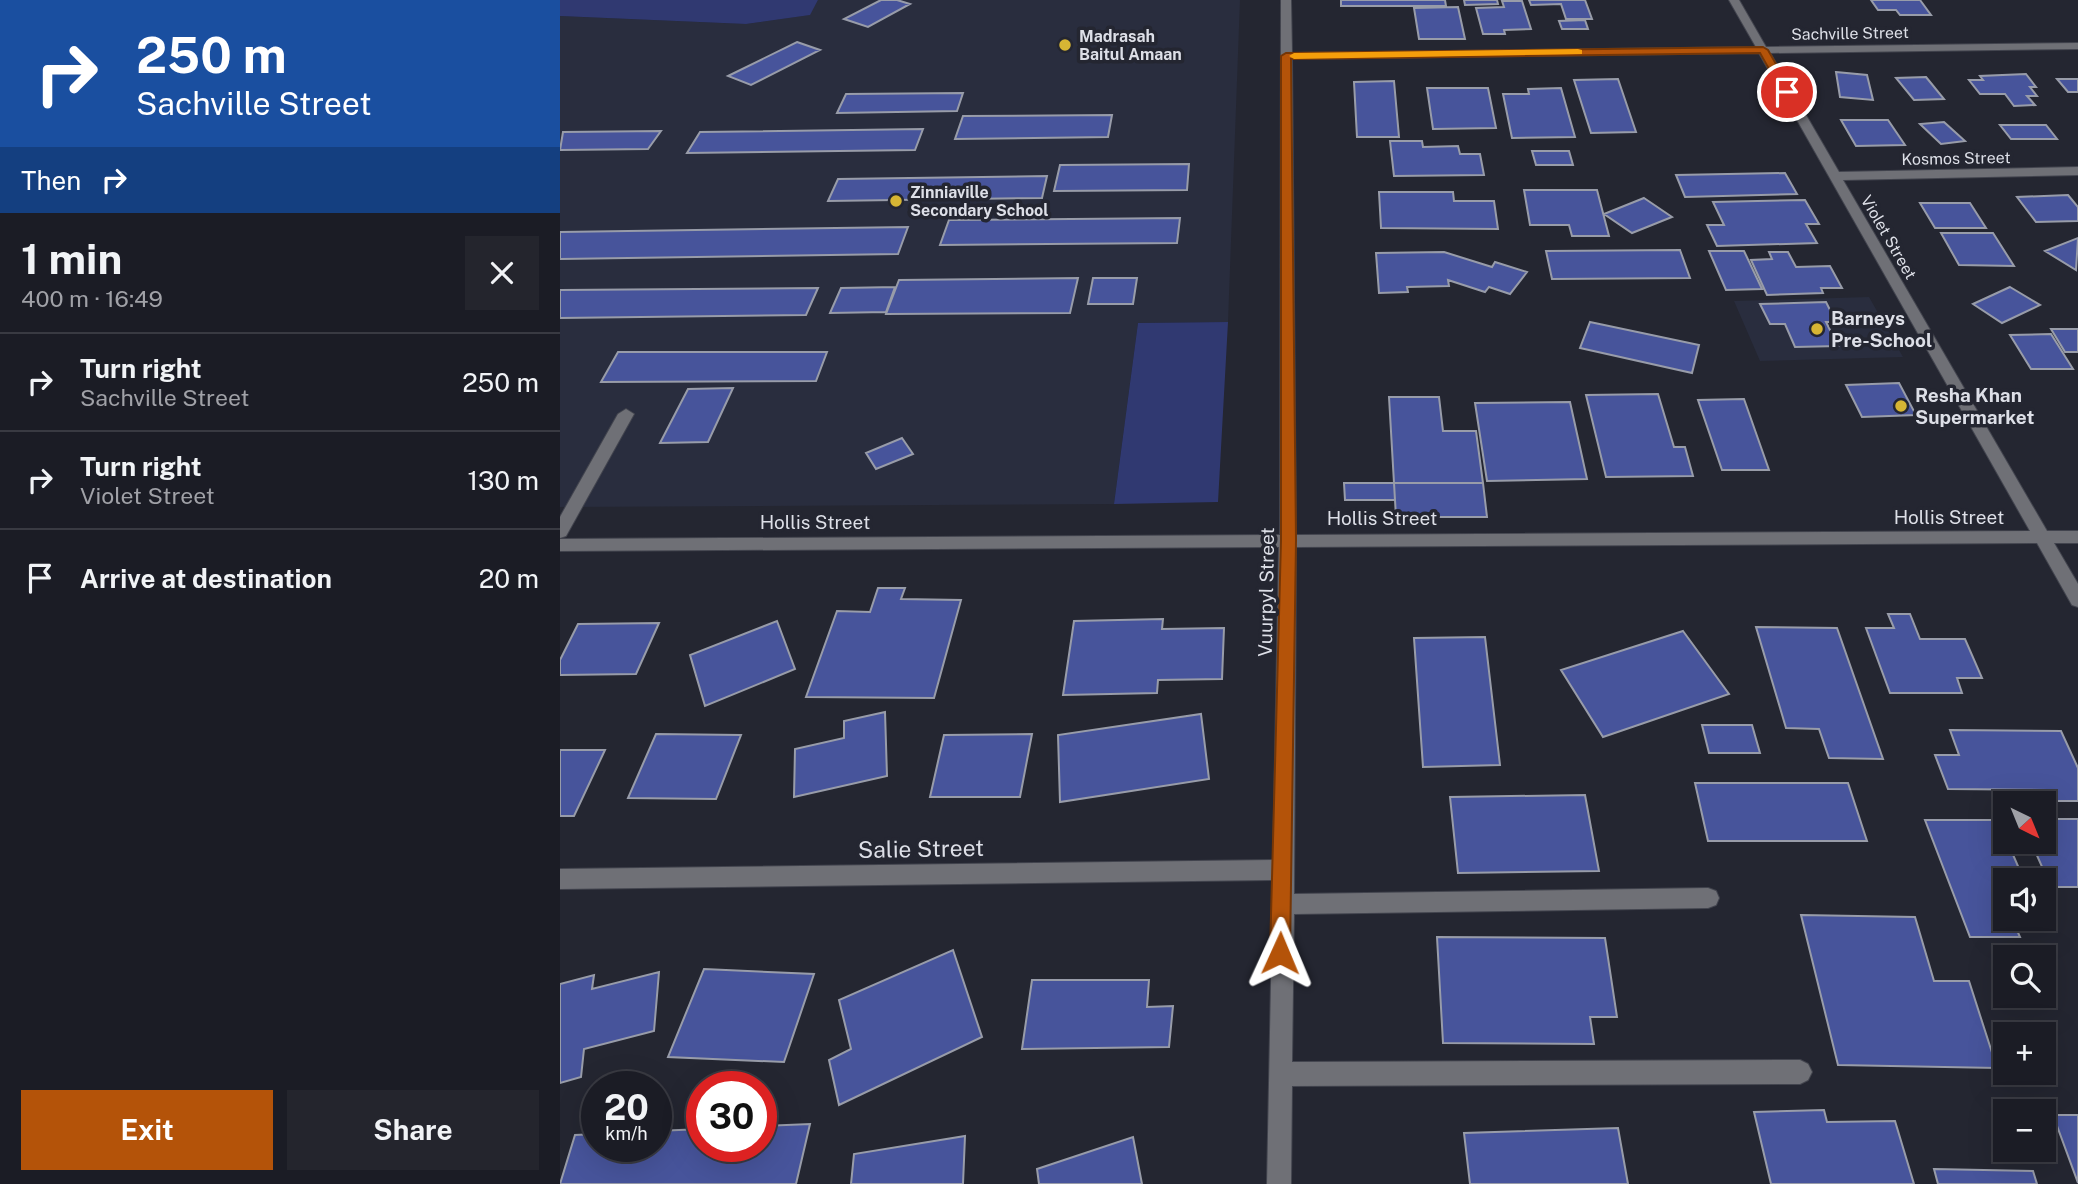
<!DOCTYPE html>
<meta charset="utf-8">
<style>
body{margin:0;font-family:"Public Sans",sans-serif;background:#24252d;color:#f1f3f6;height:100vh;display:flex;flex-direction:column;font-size:26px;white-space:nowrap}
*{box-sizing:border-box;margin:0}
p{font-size:23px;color:#a0a1a7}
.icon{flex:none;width:38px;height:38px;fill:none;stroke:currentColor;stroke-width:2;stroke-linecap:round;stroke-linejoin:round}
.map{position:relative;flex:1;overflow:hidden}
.panel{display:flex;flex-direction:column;background:#1b1c25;width:560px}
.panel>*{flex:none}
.guide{background:#1a4fa0;color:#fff;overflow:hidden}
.needle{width:46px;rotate:137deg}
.controls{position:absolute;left:1433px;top:791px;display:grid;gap:14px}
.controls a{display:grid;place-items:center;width:63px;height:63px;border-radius:0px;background:#1b1c25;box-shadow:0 7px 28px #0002,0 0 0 2px #393a42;font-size:35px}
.speed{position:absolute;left:21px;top:1071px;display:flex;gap:14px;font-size:35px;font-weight:700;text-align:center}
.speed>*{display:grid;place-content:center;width:91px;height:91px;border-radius:50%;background:#1b1c25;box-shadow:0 7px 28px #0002,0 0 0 2px #393a42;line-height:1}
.speed small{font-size:18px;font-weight:400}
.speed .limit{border:10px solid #d22;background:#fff;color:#111}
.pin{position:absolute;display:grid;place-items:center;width:60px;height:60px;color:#fff;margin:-30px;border:4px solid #fff;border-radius:50%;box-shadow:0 2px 7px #0007}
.me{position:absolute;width:77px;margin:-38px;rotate:1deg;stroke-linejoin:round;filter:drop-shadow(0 0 5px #0008)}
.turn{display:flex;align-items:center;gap:24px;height:147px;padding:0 21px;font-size:32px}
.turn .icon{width:91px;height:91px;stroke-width:2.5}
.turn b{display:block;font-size:49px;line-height:60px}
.then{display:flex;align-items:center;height:66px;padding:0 21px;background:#0003;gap:14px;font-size:26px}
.round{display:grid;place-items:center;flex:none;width:74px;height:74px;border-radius:0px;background:#24252d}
.headline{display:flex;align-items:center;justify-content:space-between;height:119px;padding:0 21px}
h1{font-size:42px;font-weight:700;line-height:52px}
.primary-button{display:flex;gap:14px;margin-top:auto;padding:14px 21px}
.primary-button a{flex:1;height:80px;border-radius:0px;background:#b45309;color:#fff;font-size:28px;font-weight:700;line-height:80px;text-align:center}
.primary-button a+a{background:#24252d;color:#f1f3f6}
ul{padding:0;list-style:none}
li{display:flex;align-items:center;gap:21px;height:98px;padding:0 21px;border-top:2px solid #393a42}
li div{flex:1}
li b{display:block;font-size:26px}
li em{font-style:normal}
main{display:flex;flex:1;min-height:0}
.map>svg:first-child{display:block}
</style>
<main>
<section class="panel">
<div class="guide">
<div class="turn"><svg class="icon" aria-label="right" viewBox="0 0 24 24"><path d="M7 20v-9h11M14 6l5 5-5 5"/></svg><div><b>250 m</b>Sachville Street</div></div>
<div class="then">Then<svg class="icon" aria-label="right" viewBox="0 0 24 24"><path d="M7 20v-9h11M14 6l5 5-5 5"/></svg></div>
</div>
<div class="headline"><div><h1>1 min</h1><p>400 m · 16:49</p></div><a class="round"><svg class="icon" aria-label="close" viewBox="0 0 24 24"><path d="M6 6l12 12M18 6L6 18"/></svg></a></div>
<ul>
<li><svg class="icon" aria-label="right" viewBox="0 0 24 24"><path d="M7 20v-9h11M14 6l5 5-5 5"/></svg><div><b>Turn right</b><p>Sachville Street</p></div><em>250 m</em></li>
<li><svg class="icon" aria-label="right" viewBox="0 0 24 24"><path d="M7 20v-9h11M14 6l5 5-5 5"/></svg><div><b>Turn right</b><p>Violet Street</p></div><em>130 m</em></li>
<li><svg class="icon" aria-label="arrive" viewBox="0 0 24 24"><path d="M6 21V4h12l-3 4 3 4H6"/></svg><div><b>Arrive at destination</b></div><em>20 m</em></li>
</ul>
<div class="primary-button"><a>Exit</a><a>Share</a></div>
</section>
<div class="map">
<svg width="1518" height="1184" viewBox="0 0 1518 1184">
<rect width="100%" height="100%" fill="#242631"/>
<path fill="#292d3e" d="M258 0H680L668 322 578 323 554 504 0 507V16L186 24 249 15Z
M1309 297 1343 357 1200 361 1174 301Z"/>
<path fill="#303971" d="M0 0H258L250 15 186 24 0 16Z
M668 322 658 502 554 504 578 323Z"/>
<path fill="#47549b" stroke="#989ca9" stroke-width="2" d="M321 0H337L350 4 308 27 284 19Z
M781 0H885L886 6H781Z
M904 0H937L938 4 905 5Z
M969 0H1025L1032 19H1006L1001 4 971 5Z
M1311 0H1360L1371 15H1340L1336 10H1318Z
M942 1H962L971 29 944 30 945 34H923L916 8 944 7Z
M898 7 905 39H859L854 8Z
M1025 20 1028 29H1002L999 21Z
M237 42 260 50 191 85 168 76Z
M1276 72 1307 75 1313 100 1280 97Z
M1466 74 1476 87H1470L1477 96H1467L1475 105 1454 106 1445 94H1420L1409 80H1423L1420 76Z
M1366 77 1384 99 1354 100 1336 78Z
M1058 79 1076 132 1031 133 1014 80Z
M1497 79H1518V92H1508Z
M834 81 839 137H797L794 82Z
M867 88H928L936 128 873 129Z
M1001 88 1015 137 952 138 943 94H969L968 89Z
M403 93 397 111 277 113 286 94Z
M552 115 548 137 395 139 403 116Z
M1281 120H1328L1345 145 1296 146Z
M1384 122 1405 141 1381 144 1360 124Z
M1440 125H1486L1497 139H1451Z
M363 129 355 150 127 153 140 132Z
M101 131 88 149 0 150 3 132Z
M830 141H862L863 147 898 146 900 154H920L924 175 834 176Z
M972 151H1009L1013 165H976Z
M629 164 627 190 494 191 500 165Z
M1225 173 1237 194 1125 197 1116 175Z
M487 176 482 198 268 201 278 179Z
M964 190H1037L1049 236H1012L1009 225H970Z
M819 192H893L894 201H934L938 229 821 228Z
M1508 195 1518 207V221L1476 222 1457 197Z
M1084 198 1112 217 1072 233 1044 214Z
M1245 200 1259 224H1246L1257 243 1157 246 1147 225H1164L1153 202Z
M1360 203H1410L1426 228H1375Z
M620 218 617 243 380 245 389 220Z
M348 227 338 254 0 259V232Z
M1381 233H1433L1454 266 1399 265Z
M1518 238 1516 270 1485 251Z
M1120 250 1130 278 992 279 986 251Z
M1149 251H1184L1202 289 1166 290Z
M884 252 932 267 935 262 967 272 950 294 929 287 925 292 888 280 889 286 847 287 848 292 819 293 816 253Z
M1209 252H1228L1236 267 1270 266 1282 288H1261L1263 293 1207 295 1191 260 1212 259Z
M518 278 510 313 326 314 339 280Z
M533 278H577L573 304H528Z
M335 287 326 312 270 313 281 288Z
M1450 287 1480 305 1442 323 1413 304Z
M258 288 246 315 0 318V290Z
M1266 302 1276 322H1266L1278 346 1235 347 1225 324H1210L1200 304Z
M1030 322 1139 345 1132 373 1020 348Z
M1491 329H1518V352H1505Z
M1491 334 1513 369H1471L1450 335Z
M58 352H267L256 381 41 382Z
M1339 383 1356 415 1302 417 1286 385Z
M173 388 148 442 100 443 128 389Z
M1098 394 1114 447H1125L1133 476 1046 477 1026 395Z
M829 397H879L883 431H916L923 483H834Z
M1184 399 1209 470H1162L1138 400Z
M1010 402 1027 479 927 481 915 403Z
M342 438 353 454 316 469 306 453Z
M784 483H834L835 500H785Z
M834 483H923L927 517H836Z
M318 588H345L341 599 401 600 374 698 246 697 277 611 310 612Z
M1328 614H1350L1360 639H1405L1422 678H1397L1402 693H1330L1306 628H1334Z
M603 619 602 629 664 628 662 679 598 680 597 693 503 695 514 621Z
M217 621 235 669 145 706 130 655Z
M99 623 76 674 0 675V660L18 624Z
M1196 627 1277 628 1323 759 1269 758 1259 729 1226 728Z
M1123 631 1169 694 1043 737 1001 670Z
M925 637 940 765 863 767 854 638Z
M325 712 327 776 234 797 235 749 284 738V721Z
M641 714 649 779 500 802 498 735Z
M1142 725H1192L1200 753H1149Z
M1390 730 1501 731 1518 768V801H1491L1487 790 1388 789 1375 755H1399Z
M96 734 181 735 156 799 68 798Z
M472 734 460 797H370L384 735Z
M0 750H45L14 816H0Z
M1135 783H1288L1307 841H1148Z
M1025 795 1039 871 898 873 890 797Z
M1484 819H1518V887H1491L1471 842H1484Z
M1365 820H1438L1464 880H1446V896H1443L1446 919H1452L1460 937H1410Z
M1241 915 1355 917 1374 981H1409L1437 1068 1278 1065Z
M877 937 1045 938 1057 1017H1030L1034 1044 883 1043Z
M393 950 422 1037 279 1105 269 1060 291 1049 279 1000Z
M144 969 254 974 224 1062 108 1057Z
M99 972 94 1031 24 1049 21 1077 0 1083V984L34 975 32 989Z
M472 980H589L587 1007 613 1006 609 1047 462 1049Z
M1264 1110 1267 1122 1335 1121 1354 1184H1211L1194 1112Z
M1493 1115H1518V1183Z
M250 1124 236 1184H0L15 1135 37 1134V1146H96V1131L142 1129V1146H201V1126Z
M1058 1128 1068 1184H910L904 1133Z
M405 1136 403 1184H291L294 1154Z
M573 1137 582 1184H479L477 1169Z
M1374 1169 1473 1171 1477 1184H1378Z"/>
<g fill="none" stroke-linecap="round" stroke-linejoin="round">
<defs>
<path id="minor" d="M721 0H731L732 53 1196 47 1169 0H1179L1206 47 1518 43V49L1210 53 1279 172 1518 167V175L1283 180 1487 531H1518V543H1494L1518 584V607L1512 605 1477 543 736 547 734 894 1148 888 1156 891 1159 898 1156 905 1148 908 734 914 732 1062 1240 1060 1248 1064 1252 1072 1248 1080 1240 1084 732 1086 731 1184H707L713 880 0 889V869L713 860 719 547 0 551V539L720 535ZM1199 53 1470 531 736 535 732 59Z
M66 409 74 414 6 536 0 538V517L58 414Z"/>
</defs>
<use href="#minor" stroke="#42444e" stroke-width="2"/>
<use href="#minor" fill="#6f7076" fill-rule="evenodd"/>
</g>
<path fill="#b45309" stroke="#753606" stroke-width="2" d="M1203 47 1208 50 1232 92 1230 94H1223L1200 53 731 59 736 540 730 953 728 960 720 962 713 960 710 953 721 540V56L726 53Z"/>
<path fill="#f59e0b" d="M1018 49 1022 50V54L734 59 729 56 734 53Z"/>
<g fill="#d6b534" stroke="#242631" stroke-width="2.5">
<circle cx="505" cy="45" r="7"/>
<circle cx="336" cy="201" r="7"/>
<circle cx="1257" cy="329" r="7"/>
<circle cx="1341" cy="406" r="7"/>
</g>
<g text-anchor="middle" stroke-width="7" stroke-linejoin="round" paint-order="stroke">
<g font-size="16" fill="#dddfe7" stroke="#242631">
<text transform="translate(1290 33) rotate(-1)" y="6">Sachville Street</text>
<text transform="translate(1396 158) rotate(-1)" y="6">Kosmos Street</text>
<text transform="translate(1329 237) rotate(60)" y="6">Violet Street</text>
</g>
<g font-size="16" font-weight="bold" fill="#dddfe7" stroke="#242631" text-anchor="start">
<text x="519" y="42">Madrasah<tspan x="519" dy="18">Baitul Amaan</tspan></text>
<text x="350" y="198">Zinniaville<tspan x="350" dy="18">Secondary School</tspan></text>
</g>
<g font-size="19" font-weight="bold" fill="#dddfe7" stroke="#242631" text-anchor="start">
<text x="1271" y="325">Barneys<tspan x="1271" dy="22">Pre-School</tspan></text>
<text x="1355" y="402">Resha Khan<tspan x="1355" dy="22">Supermarket</tspan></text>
</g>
<g font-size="19" fill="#dddfe7" stroke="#242631">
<text x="1389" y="524">Hollis Street</text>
<text x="822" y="525">Hollis Street</text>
<text x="255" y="529">Hollis Street</text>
<text transform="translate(706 592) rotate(-89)" y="7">Vuurpyl Street</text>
</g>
<g font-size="23" fill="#dddfe7" stroke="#242631">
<text transform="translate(361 849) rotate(-1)" y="8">Salie Street</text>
</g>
</g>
</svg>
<div class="controls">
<a><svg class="needle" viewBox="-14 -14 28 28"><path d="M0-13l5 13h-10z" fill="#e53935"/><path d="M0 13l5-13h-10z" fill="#a0a1a7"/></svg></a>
<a><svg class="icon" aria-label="sound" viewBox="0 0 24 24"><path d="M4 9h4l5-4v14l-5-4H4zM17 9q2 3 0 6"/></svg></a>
<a><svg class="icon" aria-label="search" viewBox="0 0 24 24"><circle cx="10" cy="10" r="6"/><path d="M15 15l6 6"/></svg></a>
<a>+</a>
<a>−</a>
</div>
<div class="speed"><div>20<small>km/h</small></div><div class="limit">30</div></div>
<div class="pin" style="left:1227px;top:92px;background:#d93025"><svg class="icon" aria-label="arrive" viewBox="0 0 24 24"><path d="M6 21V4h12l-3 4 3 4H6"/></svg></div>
<svg class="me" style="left:720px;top:953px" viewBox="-20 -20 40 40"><path d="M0-17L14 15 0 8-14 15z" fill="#b45309" stroke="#fff" stroke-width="4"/></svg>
</div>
</main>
